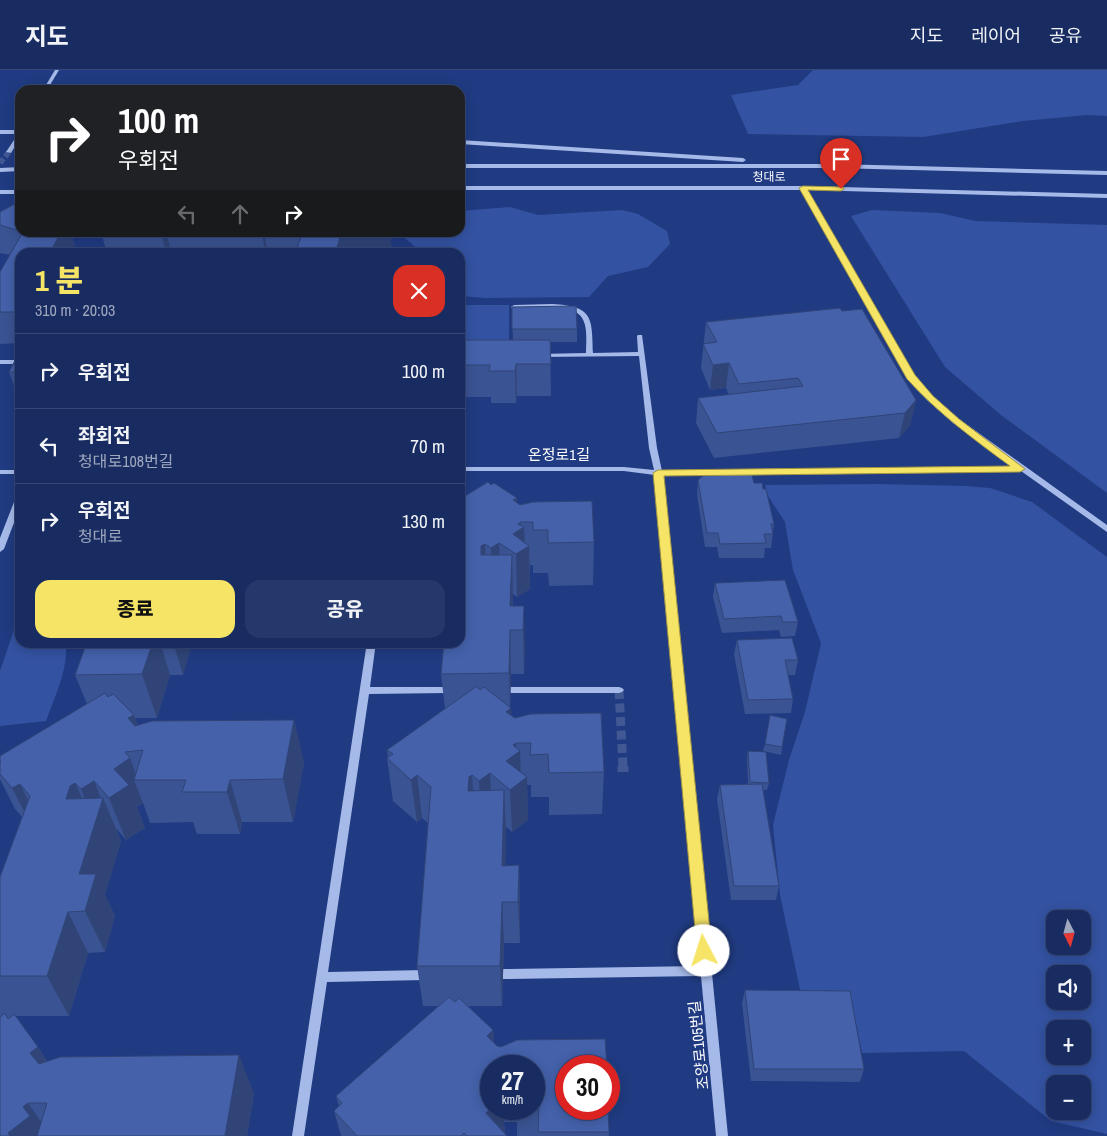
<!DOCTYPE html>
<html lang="ko">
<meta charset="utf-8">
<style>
body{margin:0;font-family:"Archivo Narrow","Noto Sans KR",sans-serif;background:#25386b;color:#f1f3f6;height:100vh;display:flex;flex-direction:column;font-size:19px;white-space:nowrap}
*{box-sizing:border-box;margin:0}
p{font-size:16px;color:#9fa7be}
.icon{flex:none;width:28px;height:28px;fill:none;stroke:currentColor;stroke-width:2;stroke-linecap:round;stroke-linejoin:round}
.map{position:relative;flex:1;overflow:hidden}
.sheet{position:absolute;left:15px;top:178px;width:450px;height:400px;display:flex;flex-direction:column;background:#182c62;border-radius:15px;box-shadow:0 2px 12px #0003,0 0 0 1px #364877}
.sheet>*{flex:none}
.hud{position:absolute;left:15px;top:15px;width:450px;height:152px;border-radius:15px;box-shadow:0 2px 12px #0003,0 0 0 1px #364877;background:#202124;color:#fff;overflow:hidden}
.needle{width:32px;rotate:174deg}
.tools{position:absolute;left:1046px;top:840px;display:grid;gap:10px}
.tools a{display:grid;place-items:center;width:45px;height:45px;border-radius:10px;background:#182c62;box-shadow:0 2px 12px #0003,0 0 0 1px #364877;font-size:25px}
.speed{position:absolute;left:480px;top:985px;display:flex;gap:10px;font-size:25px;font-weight:700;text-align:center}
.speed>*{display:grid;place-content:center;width:65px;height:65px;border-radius:50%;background:#182c62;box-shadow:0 2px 12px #0003,0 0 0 1px #364877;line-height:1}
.speed small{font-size:12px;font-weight:400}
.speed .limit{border:8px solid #d22;background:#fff;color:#111}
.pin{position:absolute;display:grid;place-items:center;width:42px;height:42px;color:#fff;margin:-51px -21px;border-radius:50% 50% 50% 0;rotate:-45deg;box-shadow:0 0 5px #0007}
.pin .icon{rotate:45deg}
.me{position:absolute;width:55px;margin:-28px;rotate:355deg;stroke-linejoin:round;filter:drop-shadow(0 0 4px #0008)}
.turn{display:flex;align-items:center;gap:18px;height:105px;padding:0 20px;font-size:22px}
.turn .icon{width:65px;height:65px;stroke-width:2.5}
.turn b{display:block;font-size:35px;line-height:42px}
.lanes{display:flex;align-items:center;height:48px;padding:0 20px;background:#0003;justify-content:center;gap:25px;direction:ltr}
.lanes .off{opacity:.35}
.round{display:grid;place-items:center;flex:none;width:52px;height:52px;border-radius:15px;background:#25386b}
.head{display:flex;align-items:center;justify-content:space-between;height:85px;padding:0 20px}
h1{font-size:30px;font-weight:800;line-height:38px;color:#f6e467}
.cta{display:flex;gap:10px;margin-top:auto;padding:10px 20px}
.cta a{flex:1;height:58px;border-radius:15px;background:#f6e467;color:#111;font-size:20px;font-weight:800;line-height:58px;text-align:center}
.cta a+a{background:#25386b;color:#f1f3f6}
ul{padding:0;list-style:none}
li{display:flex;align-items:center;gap:15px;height:75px;padding:0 20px;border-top:1px solid #364877}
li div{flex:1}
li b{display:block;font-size:19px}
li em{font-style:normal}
header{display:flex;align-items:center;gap:30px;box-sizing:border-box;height:70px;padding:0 25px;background:#182c62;border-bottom:1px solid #364877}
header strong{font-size:24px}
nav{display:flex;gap:28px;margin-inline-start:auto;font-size:18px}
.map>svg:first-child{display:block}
</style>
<header>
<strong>지도</strong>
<nav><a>지도</a><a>레이어</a><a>공유</a></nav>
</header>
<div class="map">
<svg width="1107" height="1066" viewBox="0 0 1107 1066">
<rect width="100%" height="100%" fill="#203b82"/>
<path fill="#3352a1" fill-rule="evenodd" d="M813 0H1107V46L1087 45 1023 51 923 67 748 64 731 25 798 15Z
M510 137 538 145 622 140 638 144 667 161 670 174 648 197 608 206 589 227 486 228 460 226V182H421L399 163 460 162V141Z
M872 140 940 143 975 151 1107 155V423L1001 345 945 297 851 146Z
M460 235H509V272H460Z
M878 414 966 416 990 418 1032 432 1107 487V1064L1051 1051 964 981 862 983 851 929H802L780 825 773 755 789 690 805 642 821 573 793 500 785 452 768 426 765 415ZM1055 849H1082V876H1055ZM1055 904H1082V931H1055ZM1055 959H1082V986H1055ZM1055 1014H1082V1041H1055Z
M20 542V572L66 573C68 600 55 626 46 651L0 656V601Z"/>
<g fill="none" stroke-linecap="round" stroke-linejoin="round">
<path stroke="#415895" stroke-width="5.5" stroke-dasharray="5.5 2.5" stroke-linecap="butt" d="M0 93 9 82"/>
<path stroke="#415895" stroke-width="9" stroke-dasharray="9 4.5" stroke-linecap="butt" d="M619 620 623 698"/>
<path stroke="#415895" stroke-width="11" stroke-dasharray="11 5.5" stroke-linecap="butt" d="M623 696V702"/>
<path fill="#a6bae9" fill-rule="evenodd" d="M55 0H59L47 20H43Z
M0 60H20V68L11 83 6 82 18 64H0Z
M460 70 743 88 746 90 743 92 460 74Z
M460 94H835L1107 101V105L835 98H460Z
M20 97V101L0 102V98Z
M460 116H803L1107 124V128L807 120 914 306 933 326 959 349 1107 455V462L1021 401 737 404 736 402 740 400 1015 397 953 353 927 330 908 309 801 120H460Z
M0 120H20V124H0Z
M552 234C593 236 592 247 593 283L638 282 637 266 638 265H642L657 378 662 401H719L723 403 719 405H663L728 1066H716L701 906 503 909 499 908 497 904 499 900 503 899 700 896 655 405 624 401H460V397H624L654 400 649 378 639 286 538 287V285L540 284 586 283C586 272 588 257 582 248 573 232 530 238 514 239L511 237 514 235Z
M0 290H20V294H0Z
M0 400H20V404H0Z
M20 424V437L4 479 0 482V468L16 427Z
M367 572H376L370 617H447L450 618 452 620 450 622 447 623 369 624 328 902 425 900 429 901 431 905 429 909 425 910 327 912 304 1066H292Z
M511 617H619L622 618 624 620 622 622 619 623H511L508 622 506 620 508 618Z"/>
</g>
<path fill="#3a5392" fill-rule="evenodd" d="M20 131V162H71L76 181 75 182H20V273L0 274V202L10 185 0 183V142Z
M101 162H305L304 166 325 165 326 162H390L392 182H296L297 179H267L266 182H244L243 177 170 178 168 182H145V180H106Z
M512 237 577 259V272H550L551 326H517L516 333H491V327H460V270H513Z
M706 252 916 330 910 355 899 368 714 388 696 353 698 328 729 325 726 318 710 320 701 298Z
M20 281V333L9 302Z
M698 410 754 413 763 419 774 454 771 478H765L764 488H719L717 477H705L697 424Z
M488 412 491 415 494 413 517 428V433L520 435 533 432 592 431 594 472 593 515 549 516 548 503H533V495H530V519L517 527 513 524V536H524V604H511L510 637 511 638V645L515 648 531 644 601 643 604 702 602 744 549 745V727H531V715H527L528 750 512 762 506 757 505 796 519 795 520 837V873H504L502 936H468L493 960 494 973 497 976 501 977 517 970 605 969 607 996H566V1039H608L609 1066H517V1052H504L505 1063 507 1066H341L334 1041 339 1036 336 1026 439 936H423L417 896 428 753 422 748 417 752 393 731 387 688 388 687 387 680 445 639 441 604 444 572H460V429ZM491 996H534V1039H491Z
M715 513 798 552 795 566 781 567 779 560 722 563 713 527Z
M737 570 798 590 795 605H788L793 629 791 643 745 644 734 584Z
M87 572H188L190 580 183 605H170L157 648H135L138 655 294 650 304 693 293 752H242L240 764H197L193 752 150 753 143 733 137 737 145 758 126 770 116 758 121 771 105 825 115 846 105 882 88 883 69 946H16L38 977 47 991 254 1023 247 1066H0V807L22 747 15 739 0 709V686L87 634 75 605Z
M787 649 781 685 763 681 765 674Z
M748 681 769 713 767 720H763L779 816 776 830H731L717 729 720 715 748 714 747 688Z
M745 920 864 999 860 1012 751 1011 742 933Z"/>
<path fill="#304477" d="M57 162H71L76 181 75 182H50Z
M161 162H166L170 178 168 182H166Z
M262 162H264L267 179 266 182H265Z
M298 162H305L301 179Z
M344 162H390L392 182H336L341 163Z
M729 293 726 318 710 320 713 295Z
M516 294 517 326 516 333 515 301Z
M916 330 910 355 899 368 905 343Z
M517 428 518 461V454L521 452V459L524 457 525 479 529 476 530 519 517 527 516 484 514 483 513 430Z
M499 473 501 516 493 521 491 478Z
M485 474 487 517 481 485V476Z
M512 485 513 528 512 560 510 536Z
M524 536 525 579 524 604 523 560Z
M510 560 511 604 510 638H511L513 681 506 642 510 639 509 603Z
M153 572H160L170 605 157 648 142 604Z
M173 572H188L190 580 183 605Z
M134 645 150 688 143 680 128 648Z
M294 650 304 693 293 752 283 709Z
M516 673V683L520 681 521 711 527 707 528 750 512 762 510 720 506 691 513 675Z
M130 688 138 710H134L143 733 137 737 145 758 126 770 109 728 114 699Z
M490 703 492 746 482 753 479 711Z
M417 705 422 748 417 752 411 710Z
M472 705 475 747 468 721 469 707Z
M230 710 242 752 240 764 227 722Z
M94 711 102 731 103 728 121 771 105 825 115 846 105 882 85 841 79 804 95 753 81 719Z
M75 713 94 755 66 729 70 716Z
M20 714 41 756 34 760 12 718Z
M504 720 506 763 505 832 502 796Z
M519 795 520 837V873L518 832Z
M502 832 504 873 502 936 500 896Z
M68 842 88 883 69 946 47 906Z
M493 960 495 996 487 966Z
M38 977 62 1016 55 1022 30 983Z
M239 985 254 1023 247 1066H225Z
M28 1033 51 1066H10L8 1063 23 1037Z
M491 1038V1039H503L505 1064 486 1043Z"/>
<path fill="#4461aa" stroke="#304477" d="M20 131V161L0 155V142Z
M23 162H61L50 182H20V238L18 242H0V202Z
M326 162H344L341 163 336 182H296L301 166 325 165Z
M576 236 577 259H512V237Z
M840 238 842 241 862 239 916 330 905 343 717 363 698 328 803 316 798 308 739 314 729 293 713 295 703 274 717 272 706 252Z
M460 270H550L551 294H516L515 301H489L490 295H460Z
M20 281V302H9Z
M751 402 754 413H762L763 419H766L774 454H771L773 464H764L766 473 720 474 718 463H707L698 410 706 403Z
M488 412 491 415 494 413 517 428 513 430 520 435 533 432 592 431 594 472 548 473V460H533V452H521L518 454 524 457 513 464 529 476 516 484 499 473 491 478 485 474 481 476V485H512L510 536H524L523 560H510L509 603 441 604 444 572H460V429Z
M785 510 798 552H783L781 546 724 549 715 513Z
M792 568 798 590H785L793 629 748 630 737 570Z
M87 572H153L142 604 75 605Z
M477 616 480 620 484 617 511 638 506 642 515 648 531 644 601 643 604 702 549 703 548 684 530 685 531 673H516L513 675 520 681 506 691 527 707 510 720 490 703 479 711 472 705 469 707 468 721 504 720 502 796 519 795 518 832H502L500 896H417L431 717 417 705 411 710 387 688 393 684 387 680Z
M105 623 108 627 113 624 134 645 128 648 135 656 152 651 294 650 283 709 230 710 227 722H182L186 710H134L143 680 125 682 130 688 114 699 129 715 109 728 94 711 81 719 75 713 70 716 66 729 103 728 79 804H96L85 841 68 842 47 906H0V807L30 726 20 714 12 718 0 704V693L1 692 0 691V686Z
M770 645 787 649 782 677 765 674Z
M748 681 766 682 769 713 750 712Z
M762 714 779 816H734L720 715Z
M745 920 850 921 864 999H754Z
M449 927 455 932 459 928 493 960 487 966 497 976 501 977 517 970 605 969 607 996H566V1039H608L609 1062H538L539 1034H534V996H491V1038L486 1043 507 1066H467L464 1063 461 1066H357L334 1041 342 1033 336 1026Z
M5 943 8 949 14 944 38 977 30 983 39 994 60 987 239 985 225 1066H37L47 1033H28L23 1037 30 1046 8 1063 10 1066H0V947Z"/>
<path fill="#f6e467" stroke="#a09443" d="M803 116 843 117 844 119 841 121 808 120 915 305 933 326 959 349 1025 399 1020 402 664 406 712 881 709 886 704 888 699 886 697 881 653 403 658 400 1010 396C973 369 938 343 907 309L799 118Z"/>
<g text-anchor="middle" stroke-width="5" stroke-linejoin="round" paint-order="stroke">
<g font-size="12" fill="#fff" stroke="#203b82">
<text x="769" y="111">청대로</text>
</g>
<g font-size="15" fill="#fff" stroke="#203b82">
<text x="559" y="390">온정로1길</text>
<text transform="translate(699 975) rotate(-96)" y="5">조양로105번길</text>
</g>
</g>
</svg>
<div class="tools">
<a><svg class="needle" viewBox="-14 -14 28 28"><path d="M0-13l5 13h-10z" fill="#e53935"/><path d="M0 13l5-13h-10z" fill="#9fa7be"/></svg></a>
<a><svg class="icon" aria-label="sound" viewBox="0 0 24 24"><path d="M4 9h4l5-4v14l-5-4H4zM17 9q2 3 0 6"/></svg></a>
<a>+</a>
<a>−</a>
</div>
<div class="speed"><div>27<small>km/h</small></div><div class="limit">30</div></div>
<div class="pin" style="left:841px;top:119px;background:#d93025"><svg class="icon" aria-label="arrive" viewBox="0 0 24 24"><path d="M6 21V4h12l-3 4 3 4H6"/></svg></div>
<svg class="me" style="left:704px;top:881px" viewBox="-20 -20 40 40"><circle r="19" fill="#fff"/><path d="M0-13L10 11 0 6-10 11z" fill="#f6e467"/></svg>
<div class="hud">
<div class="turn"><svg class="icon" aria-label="right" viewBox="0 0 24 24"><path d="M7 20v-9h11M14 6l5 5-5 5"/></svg><div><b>100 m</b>우회전</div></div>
<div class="lanes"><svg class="icon off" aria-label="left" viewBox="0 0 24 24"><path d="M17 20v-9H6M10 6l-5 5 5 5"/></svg><svg class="icon off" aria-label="ahead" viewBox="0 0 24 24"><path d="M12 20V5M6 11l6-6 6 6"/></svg><svg class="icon" aria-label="right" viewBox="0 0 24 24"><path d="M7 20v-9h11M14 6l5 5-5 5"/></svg></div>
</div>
<section class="sheet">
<div class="head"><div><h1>1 분</h1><p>310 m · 20:03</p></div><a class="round" style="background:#d93025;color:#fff"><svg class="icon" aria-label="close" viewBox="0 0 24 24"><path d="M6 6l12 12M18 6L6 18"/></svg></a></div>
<ul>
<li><svg class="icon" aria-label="right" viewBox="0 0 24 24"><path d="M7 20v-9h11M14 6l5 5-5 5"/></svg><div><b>우회전</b></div><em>100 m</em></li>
<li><svg class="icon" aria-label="left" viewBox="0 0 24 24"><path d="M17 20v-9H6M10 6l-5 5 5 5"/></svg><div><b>좌회전</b><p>청대로108번길</p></div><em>70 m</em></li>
<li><svg class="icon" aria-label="right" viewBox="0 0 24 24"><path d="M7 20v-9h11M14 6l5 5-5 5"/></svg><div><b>우회전</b><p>청대로</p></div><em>130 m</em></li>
</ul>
<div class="cta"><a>종료</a><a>공유</a></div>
</section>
</div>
